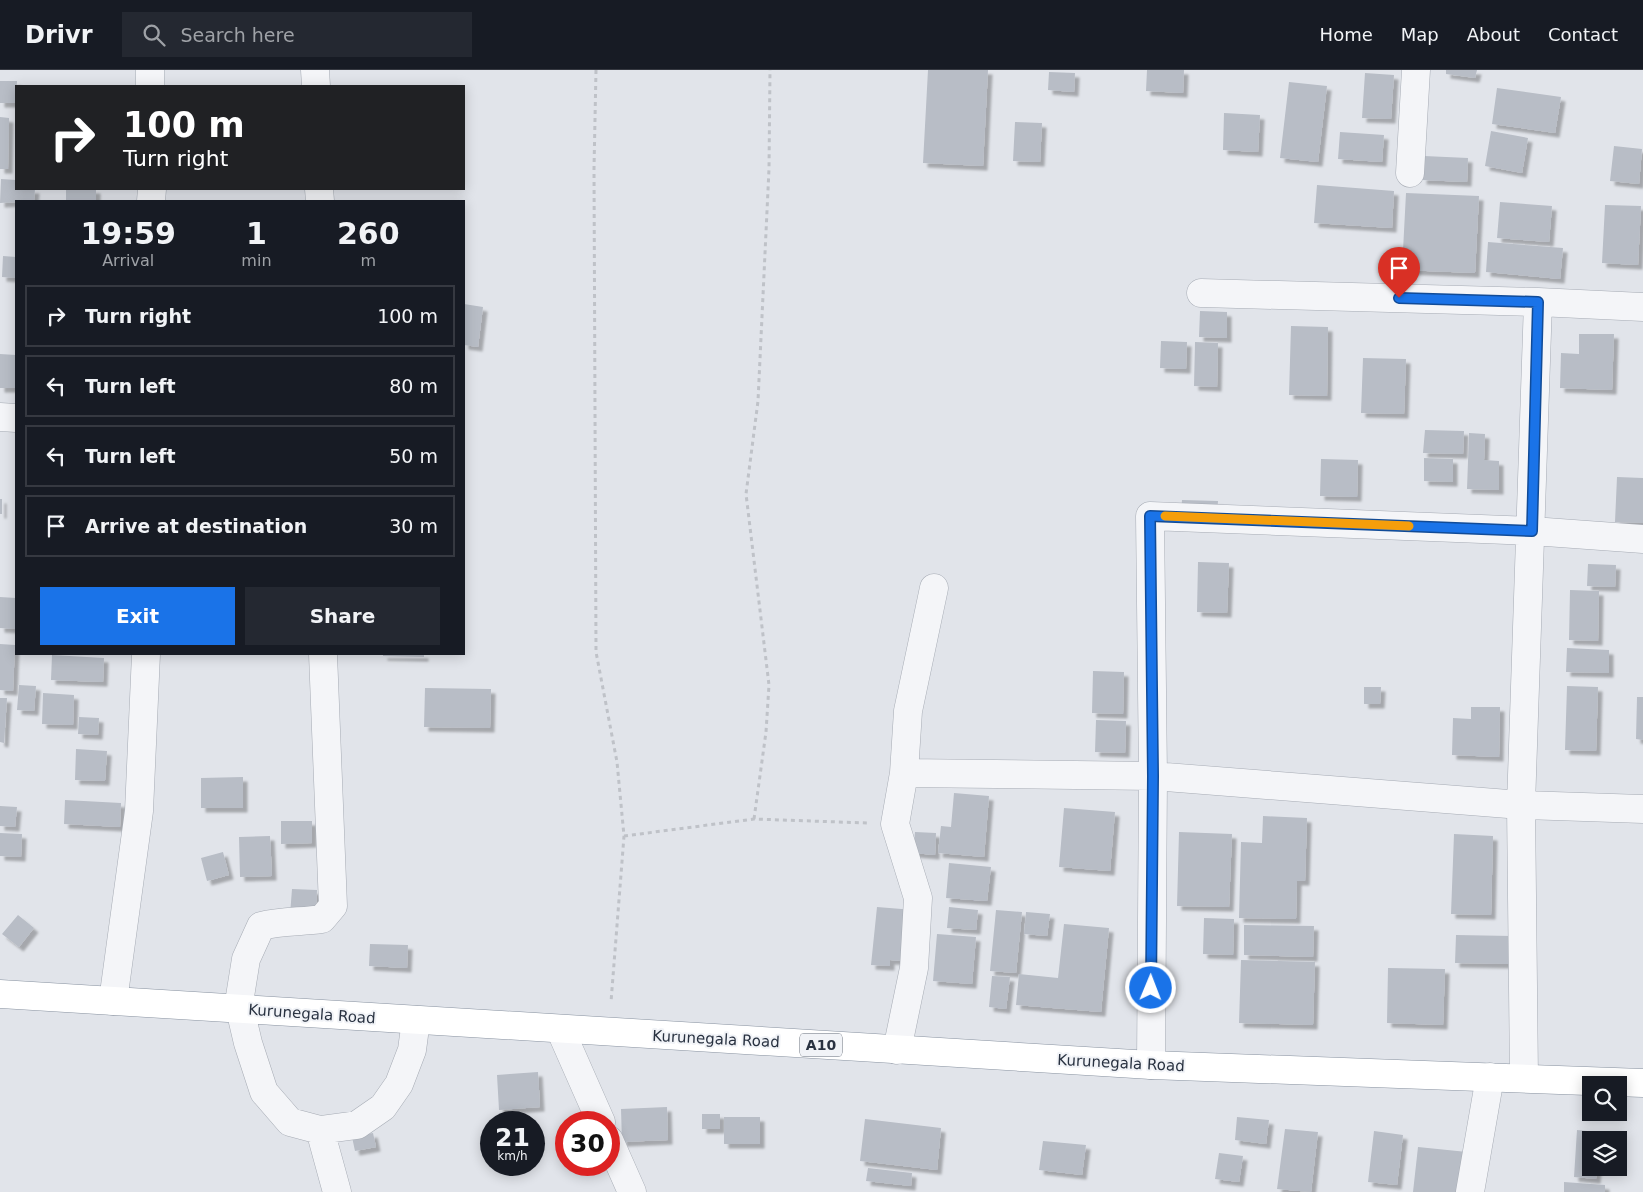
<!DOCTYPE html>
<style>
body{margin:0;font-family:"DejaVu Sans",sans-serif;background:#242831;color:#f1f3f6;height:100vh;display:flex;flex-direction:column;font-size:19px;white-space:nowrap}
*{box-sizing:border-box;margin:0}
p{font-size:16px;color:#9ea1a6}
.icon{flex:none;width:28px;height:28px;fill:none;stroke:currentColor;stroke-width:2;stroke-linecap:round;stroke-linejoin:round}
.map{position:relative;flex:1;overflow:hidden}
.sheet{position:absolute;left:15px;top:130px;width:450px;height:455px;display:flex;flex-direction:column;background:#171b24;border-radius:0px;box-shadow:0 2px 12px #0003}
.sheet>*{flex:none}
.top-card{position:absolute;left:15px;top:15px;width:450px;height:105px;border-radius:0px;box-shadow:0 2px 12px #0003;background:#202124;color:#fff;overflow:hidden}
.controls{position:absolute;left:1582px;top:1006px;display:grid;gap:10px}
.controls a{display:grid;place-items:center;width:45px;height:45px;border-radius:0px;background:#171b24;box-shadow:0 2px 12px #0003;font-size:25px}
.speed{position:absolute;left:480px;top:1041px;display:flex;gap:10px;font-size:25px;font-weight:700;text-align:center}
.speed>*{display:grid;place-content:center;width:65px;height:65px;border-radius:50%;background:#171b24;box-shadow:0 2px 12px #0003;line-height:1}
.speed small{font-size:12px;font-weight:400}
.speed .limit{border:8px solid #d22;background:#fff;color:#111}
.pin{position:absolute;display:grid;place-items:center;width:42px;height:42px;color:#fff;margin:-51px -21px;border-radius:50% 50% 50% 0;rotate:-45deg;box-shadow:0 0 5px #0007}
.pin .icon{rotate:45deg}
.me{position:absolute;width:55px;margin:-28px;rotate:1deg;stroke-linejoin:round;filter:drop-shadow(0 0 4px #0008)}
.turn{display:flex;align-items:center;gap:18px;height:105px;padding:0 25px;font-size:22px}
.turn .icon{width:65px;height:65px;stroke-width:2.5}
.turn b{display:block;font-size:35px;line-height:42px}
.eta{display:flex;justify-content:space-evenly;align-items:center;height:85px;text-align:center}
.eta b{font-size:30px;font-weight:800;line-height:35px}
.primary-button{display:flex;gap:10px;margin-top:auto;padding:10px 25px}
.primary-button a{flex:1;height:58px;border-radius:0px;background:#1a73e8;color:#fff;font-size:20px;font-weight:800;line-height:58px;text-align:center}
.primary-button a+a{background:#242831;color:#f1f3f6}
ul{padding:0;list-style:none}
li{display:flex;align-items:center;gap:15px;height:62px;margin:0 10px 8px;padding:0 15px;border:2px solid #363941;border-radius:0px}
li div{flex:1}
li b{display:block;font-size:19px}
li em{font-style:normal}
header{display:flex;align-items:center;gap:30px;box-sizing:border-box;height:70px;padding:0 25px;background:#171b24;border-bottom:1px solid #363941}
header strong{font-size:24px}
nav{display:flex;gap:28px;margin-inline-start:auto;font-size:18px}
.search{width:350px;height:45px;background:#242831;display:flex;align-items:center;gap:12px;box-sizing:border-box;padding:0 18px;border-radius:0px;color:#9ea1a6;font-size:19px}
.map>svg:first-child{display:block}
</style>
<header>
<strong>Drivr</strong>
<div class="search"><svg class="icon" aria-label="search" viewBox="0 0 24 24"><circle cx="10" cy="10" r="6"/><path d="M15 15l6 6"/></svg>Search here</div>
<nav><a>Home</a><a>Map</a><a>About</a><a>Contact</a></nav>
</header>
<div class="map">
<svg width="1643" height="1122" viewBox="0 0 1643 1122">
<defs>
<filter id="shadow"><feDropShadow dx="4.5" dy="4.5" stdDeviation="1" flood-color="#0004"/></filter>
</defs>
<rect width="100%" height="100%" fill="#e1e4ea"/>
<path fill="#b8bdc6" filter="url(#shadow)" d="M928 0H988L983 96 923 93Z
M1147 0H1184L1183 23 1146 21Z
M1446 0H1477L1475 8 1446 4Z
M1049 2 1075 3 1074 22 1048 20Z
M1365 3 1394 5 1391 49 1362 48Z
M0 11H17L16 33H0Z
M1289 12 1327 16 1318 92 1280 88Z
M1497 18 1561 27 1555 63 1492 54Z
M1224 43 1260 45 1258 82 1223 80Z
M0 47 9 48 8 99H0Z
M1015 52 1042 53 1040 92 1013 91Z
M1491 61 1528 68 1522 103 1485 96Z
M1340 62 1384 65 1382 92 1338 89Z
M1614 76 1642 79 1639 114 1610 111Z
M1424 86 1468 88 1467 112 1422 110Z
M1 109 16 110V119H35L34 131 0 133Z
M1317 115 1394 121 1392 158 1314 153Z
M66 119H96V131H66Z
M1406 123 1479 126 1475 203 1402 200Z
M1500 132 1552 136 1549 172 1497 168Z
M1605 135 1641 136 1638 195 1602 193Z
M1488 172 1563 178 1560 209 1486 202Z
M3 186 16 187V208L2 207Z
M464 234 483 237 478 277 464 275Z
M1200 241 1227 242V268L1199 267Z
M1291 256 1328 257 1327 326 1289 325Z
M1579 264H1614L1612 320 1560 318 1561 283 1579 284Z
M1161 271 1187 272 1186 299 1160 298Z
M1195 272 1218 273 1217 317 1194 316Z
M0 284 16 285V318H0Z
M1363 288 1406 289 1404 344 1361 343Z
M1425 360 1464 361 1463 384 1423 383Z
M1469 363 1485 364 1484 390 1499 391V420L1467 419Z
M1424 388 1453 389V412L1424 411Z
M1321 389 1358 390 1357 427 1320 426Z
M1617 407 1643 408V453L1615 452Z
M0 429H2V444H0Z
M1182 430 1218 431 1217 444 1181 443Z
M1198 492 1229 493 1227 543 1197 542Z
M1588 494 1616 495 1615 517 1587 516Z
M1570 520 1599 521 1598 571 1569 570Z
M0 527 16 528V559L0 558Z
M0 574 15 575 13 621 0 620Z
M1567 578 1609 580V603L1566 602Z
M383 584H424V587L383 586Z
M52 585 104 588 103 612 51 610Z
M1093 601 1124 602 1123 644 1092 643Z
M19 615 36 616 34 641 17 640Z
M1567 616 1598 617 1596 681 1565 680Z
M1364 617H1381L1380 634H1364Z
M425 618 491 619 490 658 424 657Z
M43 623 74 625 73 655 42 654Z
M1637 627H1643V670L1636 669Z
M0 628H7L4 673 0 672Z
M1471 637H1500L1499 687 1452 685 1453 648 1471 649Z
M79 647 99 648 98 665 78 664Z
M1096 650 1126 651 1125 683 1095 682Z
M76 679 107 681 105 711 75 710Z
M243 707V738H201V708Z
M954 723 989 726 984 787 938 783 941 756 951 757Z
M65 730 121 733 120 757 64 754Z
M0 736 17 737 15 757 0 756Z
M1064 738 1115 742 1110 801 1059 797Z
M1263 746 1307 748 1305 811H1297L1296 849 1239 848 1241 772 1262 773Z
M281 751H312V773L281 774Z
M915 762 936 763 935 785 913 783Z
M1179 762 1232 764 1229 837 1177 836Z
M0 763 22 764 21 787 0 786Z
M1454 764 1493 766 1491 845 1451 844Z
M270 766 272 806 240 807 239 767Z
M223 782 229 805 207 811 201 788Z
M949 793 991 797 987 831 946 828Z
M292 819 317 820 316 847 290 845Z
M877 837 914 840 909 891 890 890V896L871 895Z
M949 837 978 840 976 860 947 858Z
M996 840 1022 842 1016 903 990 901Z
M1026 842 1050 844 1047 866 1024 864Z
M18 845 34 858 19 877 2 864Z
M1204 848 1234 849 1233 885 1203 884Z
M1064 854 1109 858 1101 942 1016 935 1019 904 1058 908Z
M1244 855 1314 856 1313 887 1244 885Z
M937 864 976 867 972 914 933 911Z
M1456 865 1512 866 1511 894 1455 893Z
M370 874 408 875 407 898 369 896Z
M1241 890 1315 892 1313 955 1239 953Z
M1388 898 1445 899 1443 955 1387 953Z
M992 906 1010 907 1006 939 989 937Z
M538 1002 540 1037 499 1040 497 1005Z
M667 1037 668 1070 622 1072 621 1039Z
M702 1044H720V1059H702Z
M724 1047H760V1074H724Z
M1237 1047 1269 1050 1266 1074 1235 1070Z
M865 1049 941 1058 937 1100 860 1091Z
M1285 1059 1318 1062 1311 1122 1277 1119Z
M1577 1060 1609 1063 1608 1070H1591V1098H1597L1596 1109 1574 1107Z
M1374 1061 1403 1065 1397 1115 1368 1112Z
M373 1063 376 1077 355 1081 352 1067Z
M1043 1071 1086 1075 1082 1105 1039 1100Z
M1418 1077 1467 1082 1462 1122H1413Z
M1219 1083 1243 1086 1239 1112 1215 1109Z
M868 1098 912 1103 911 1116 866 1111Z
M1564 1112 1605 1115V1122H1564Z"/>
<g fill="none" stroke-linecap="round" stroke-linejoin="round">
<defs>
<path id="minor" d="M150 0V16
M315 0 316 16
M1410 103 1416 0
M319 119 320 131
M151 131 152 119
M1201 223 1538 232
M0 347 16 348
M904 703 1153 706 1521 735 1643 739
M113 931 139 741 146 584
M238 939 246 889 261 856C281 851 302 852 322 849L333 836 323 584
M240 939 248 973 264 1022 290 1052 320 1060 357 1055 383 1037 399 1014 412 980 416 950
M560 959 601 1052
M897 980 914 898 918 828 895 754 904 703 908 641 934 518
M1151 995 1153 706 1150 446 1532 461 1643 469
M1524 1008 1521 735 1538 232 1643 237
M320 1060 337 1122
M609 1070 632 1122
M1470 1122 1490 1007"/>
<path id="highway" d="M0 924 1151 995 1643 1013"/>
</defs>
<use href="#minor" stroke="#a6abb4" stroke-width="29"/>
<use href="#highway" stroke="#8892a0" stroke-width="29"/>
<path stroke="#bfc2c8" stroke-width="3" stroke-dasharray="4 4" stroke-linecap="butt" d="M596 0 594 99 596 582 617 692 624 766 611 932
M754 749 766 662 769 615 746 424 758 331 769 99 770 0
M624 766 754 749 867 753"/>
<use href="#minor" stroke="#f4f5f8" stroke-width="28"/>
<use href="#highway" stroke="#fff" stroke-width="28"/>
</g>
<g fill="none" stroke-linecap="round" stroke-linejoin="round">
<defs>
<path id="route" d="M1151 918 1153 706 1150 446 1532 461 1538 232 1399 228"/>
</defs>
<use href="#route" stroke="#114b97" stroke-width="12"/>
<use href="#route" stroke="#1a73e8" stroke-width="9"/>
<path stroke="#f59e0b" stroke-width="9" d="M1165 446 1409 456"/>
</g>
<g text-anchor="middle" stroke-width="4" stroke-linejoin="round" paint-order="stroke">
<rect fill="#f1f3f7" stroke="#656c78" stroke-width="1" x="800" y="963.5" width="42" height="23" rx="4"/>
<g font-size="14" font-weight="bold" fill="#293241">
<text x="821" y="980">A10</text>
</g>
<g font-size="15" fill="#293241" stroke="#f1f3f7">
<text transform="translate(312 944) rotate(4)" y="5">Kurunegala Road</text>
<text transform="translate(716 969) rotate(3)" y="5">Kurunegala Road</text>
<text transform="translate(1121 993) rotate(3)" y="5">Kurunegala Road</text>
</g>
</g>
</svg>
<div class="controls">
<a><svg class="icon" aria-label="search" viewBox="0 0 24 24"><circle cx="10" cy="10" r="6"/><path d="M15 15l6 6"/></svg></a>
<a><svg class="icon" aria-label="layers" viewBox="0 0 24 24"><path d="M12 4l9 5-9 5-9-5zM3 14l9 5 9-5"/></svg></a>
</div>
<div class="speed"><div>21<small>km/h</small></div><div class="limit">30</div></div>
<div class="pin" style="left:1399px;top:228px;background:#d93025"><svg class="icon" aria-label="arrive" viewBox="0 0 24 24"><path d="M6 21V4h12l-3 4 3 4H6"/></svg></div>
<svg class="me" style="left:1151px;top:918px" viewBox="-20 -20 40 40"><circle r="17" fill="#1a73e8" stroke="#fff" stroke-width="3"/><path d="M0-11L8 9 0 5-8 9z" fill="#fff"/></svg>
<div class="top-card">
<div class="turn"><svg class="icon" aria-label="right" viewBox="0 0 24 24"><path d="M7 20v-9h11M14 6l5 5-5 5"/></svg><div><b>100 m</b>Turn right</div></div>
</div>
<section class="sheet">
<div class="eta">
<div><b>19:59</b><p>Arrival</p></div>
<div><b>1</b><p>min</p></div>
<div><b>260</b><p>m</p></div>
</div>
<ul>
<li><svg class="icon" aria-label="right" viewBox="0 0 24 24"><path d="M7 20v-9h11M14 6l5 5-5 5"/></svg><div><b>Turn right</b></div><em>100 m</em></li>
<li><svg class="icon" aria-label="left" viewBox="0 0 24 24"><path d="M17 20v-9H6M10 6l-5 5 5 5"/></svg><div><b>Turn left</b></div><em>80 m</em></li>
<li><svg class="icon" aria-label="left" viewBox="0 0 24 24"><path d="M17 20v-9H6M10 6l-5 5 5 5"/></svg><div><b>Turn left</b></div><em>50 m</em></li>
<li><svg class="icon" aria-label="arrive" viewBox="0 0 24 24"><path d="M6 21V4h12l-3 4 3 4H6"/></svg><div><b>Arrive at destination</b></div><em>30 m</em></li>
</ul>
<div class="primary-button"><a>Exit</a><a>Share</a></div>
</section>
</div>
